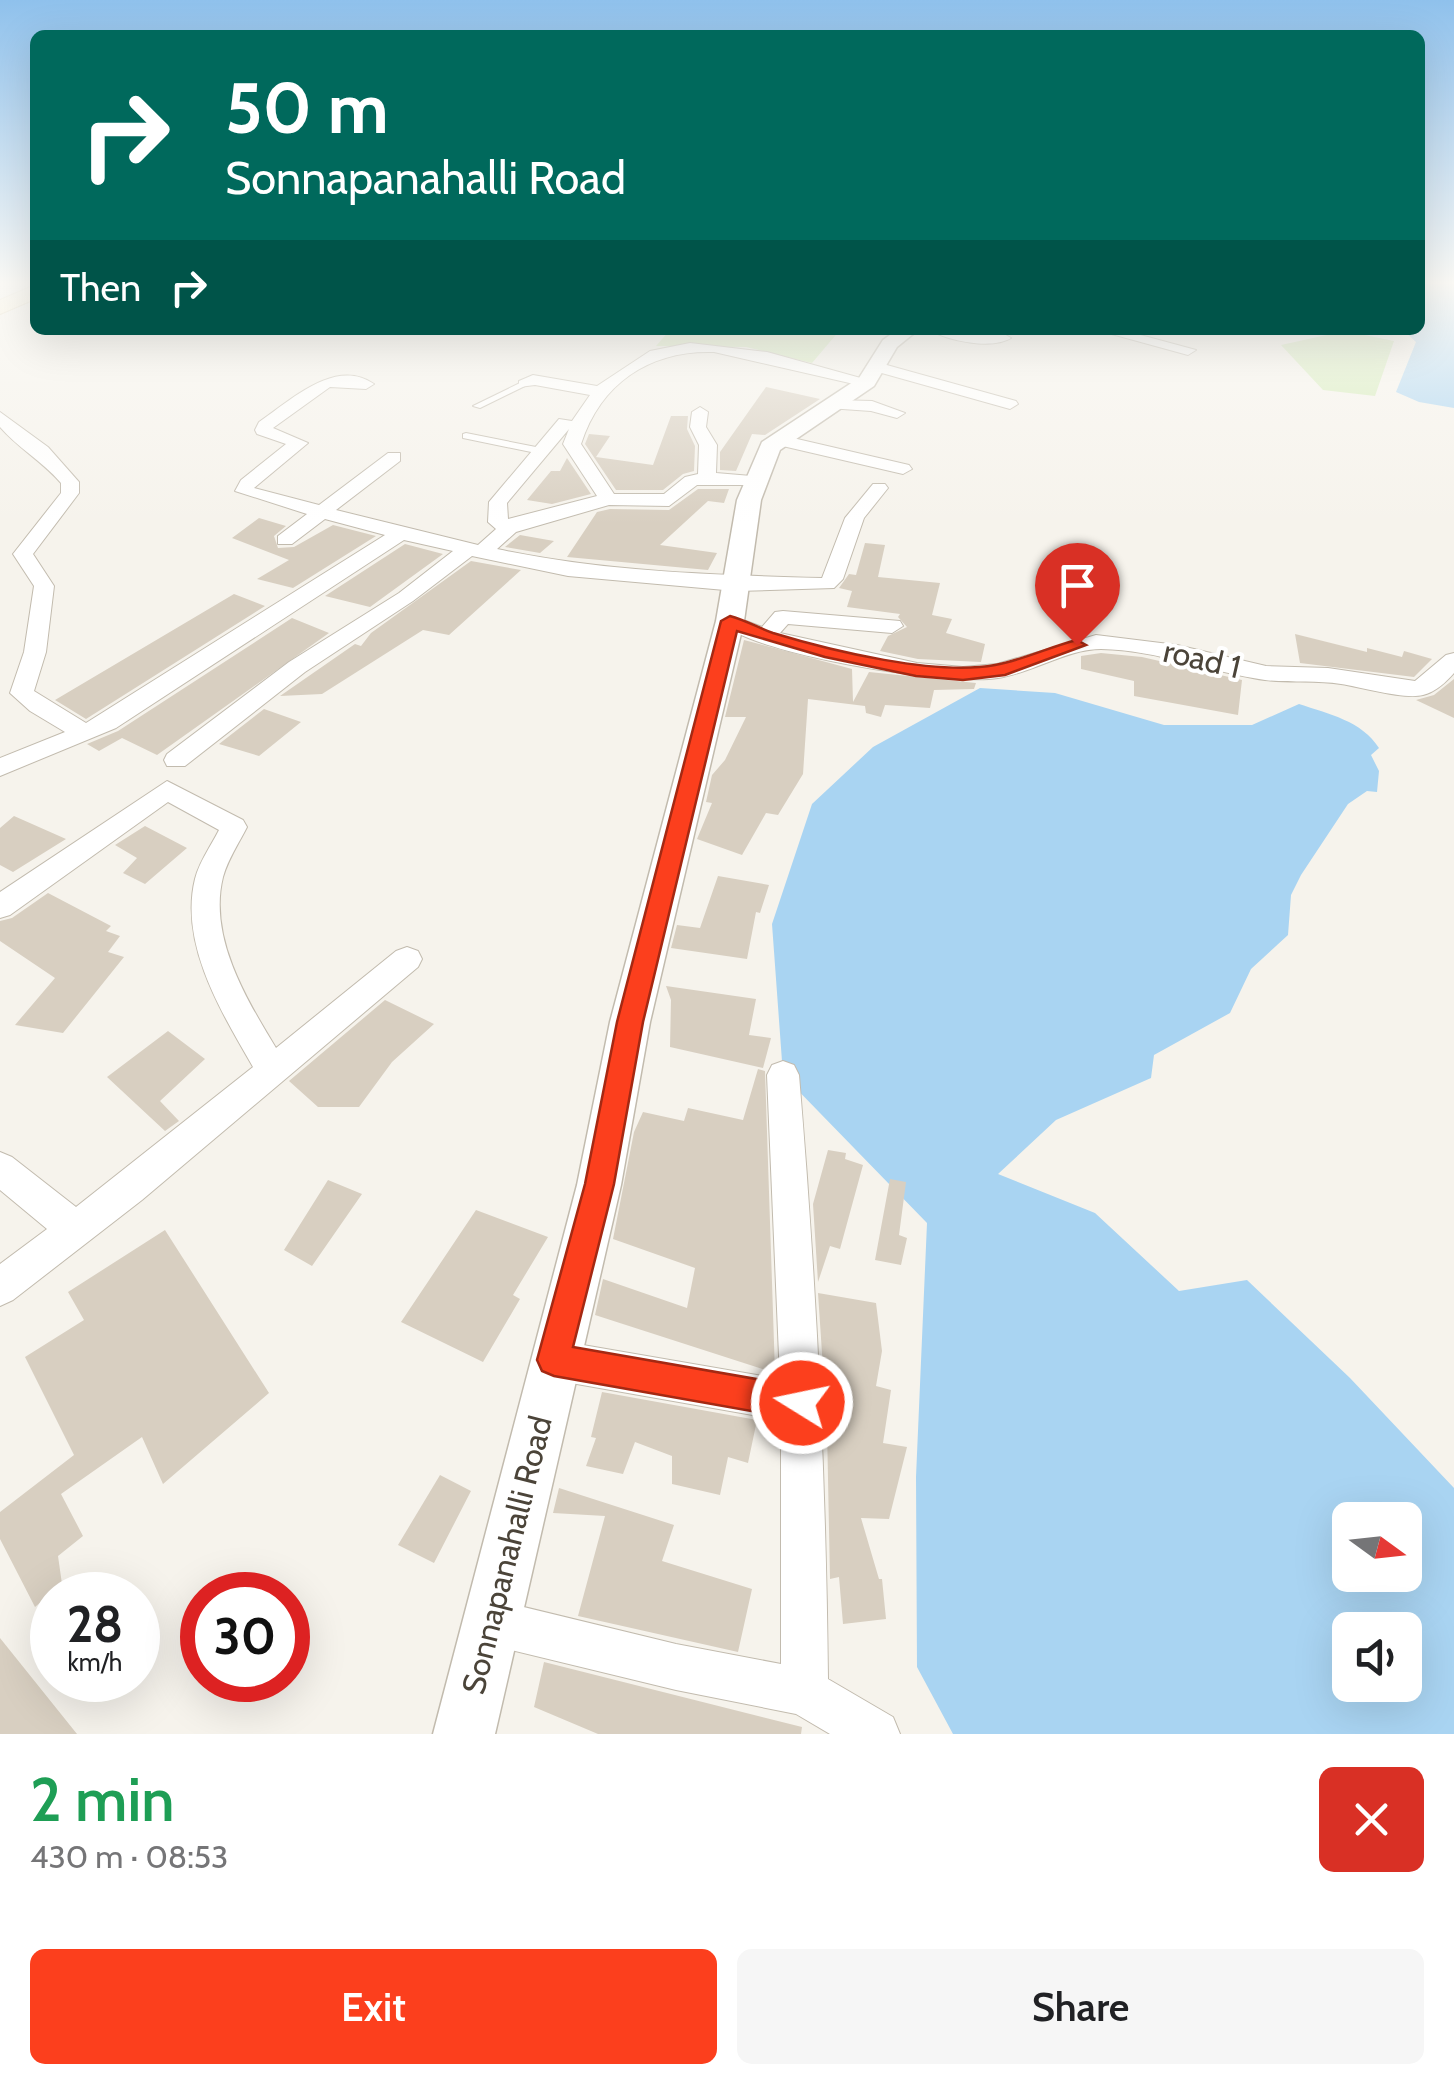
<!DOCTYPE html>
<meta charset="utf-8">
<style>
body{margin:0;font-family:Cabin,sans-serif;background:#f6f6f6;color:#202124;height:100vh;display:flex;flex-direction:column;font-size:38px;white-space:nowrap}
*{box-sizing:border-box;margin:0}
p{font-size:32px;color:#757577}
.icon{flex:none;width:55px;height:55px;fill:none;stroke:currentColor;stroke-width:2;stroke-linecap:round;stroke-linejoin:round}
.map{position:relative;height:1734px;overflow:hidden}
.side{display:flex;flex-direction:column;background:#fff;flex:1}
.side>*{flex:none}
.guide{position:absolute;left:30px;top:30px;width:1395px;height:305px;border-radius:15px;box-shadow:0 10px 40px #0002;background:#00695c;color:#fff;overflow:hidden}
.needle{width:65px;rotate:105deg}
.buttons{position:absolute;left:1332px;top:1502px;display:grid;gap:20px}
.buttons a{display:grid;place-items:center;width:90px;height:90px;border-radius:15px;background:#fff;box-shadow:0 10px 40px #0002;font-size:50px}
.speed{position:absolute;left:30px;top:1572px;display:flex;gap:20px;font-size:50px;font-weight:700;text-align:center}
.speed>*{display:grid;place-content:center;width:130px;height:130px;border-radius:50%;background:#fff;box-shadow:0 10px 40px #0002;line-height:1}
.speed small{font-size:25px;font-weight:400}
.speed .limit{border:15px solid #d22;background:#fff;color:#111}
.pin{position:absolute;display:grid;place-items:center;width:85px;height:85px;color:#fff;margin:-102px -42px;border-radius:50% 50% 50% 0;rotate:-45deg;box-shadow:0 0 10px #0007}
.pin .icon{rotate:45deg}
.me{position:absolute;width:110px;margin:-55px;rotate:280deg;stroke-linejoin:round;filter:drop-shadow(0 0 8px #0008)}
.turn{display:flex;align-items:center;gap:35px;height:210px;padding:0 30px;font-size:45px}
.turn .icon{width:130px;height:130px;stroke-width:2.5}
.turn b{display:block;font-size:70px;line-height:85px}
.then{display:flex;align-items:center;height:95px;padding:0 30px;background:#0003;gap:20px;font-size:38px}
.round{display:grid;place-items:center;flex:none;width:105px;height:105px;border-radius:15px;background:#f6f6f6}
.head{display:flex;align-items:center;justify-content:space-between;height:170px;padding:0 30px}
h1{font-size:60px;font-weight:600;line-height:75px;color:#1e9e55}
.action{display:flex;gap:20px;margin-top:auto;padding:20px 30px}
.action a{flex:1;height:115px;border-radius:15px;background:#fc3f1d;color:#fff;font-size:40px;font-weight:600;line-height:115px;text-align:center}
.action a+a{background:#f6f6f6;color:#202124}
.map>svg:first-child{display:block}
</style>
<div class="map">
<svg width="1454" height="1734" viewBox="0 0 1454 1734">
<rect width="100%" height="100%" fill="#f6f3ec"/>
<path fill="#d2eab5" d="M670 330H840L812 363 746 347 656 346Z
M1345 331 1394 341 1375 396 1323 390 1281 345Z"/>
<path fill="#a9d4f2" fill-rule="evenodd" d="M1420 281H1454V408L1419 402 1396 392 1416 342 1403 330H1420Z
M980 688 1055 693 1164 725H1252L1299 704C1329 714 1362 721 1379 748L1371 755 1379 771 1377 792 1367 791 1348 804 1301 875 1291 895 1288 935 1251 969 1230 1013 1154 1055 1151 1078 1056 1120 998 1174 1095 1213 1179 1291 1247 1280 1350 1378 1454 1488V1734H953L917 1667 916 1477 927 1223 783 1075 772 924 812 804 873 747ZM1350 1520H1405V1575H1350ZM1350 1630H1405V1685H1350Z"/>
<path fill="#d8cfc1" d="M766 387 820 399 765 435 752 434 736 471 720 470V452Z
M671 416H688L687 429 695 446 694 471 683 474 663 490H616L585 444 589 434 610 436 596 457 653 465Z
M567 458 591 494 552 504 527 500 551 471H560Z
M698 489H729L724 503 708 501 660 545 717 553 708 570 567 557 597 512 610 509 669 510Z
M259 518 286 526 274 536 278 548 294 547 333 525 376 536 293 588 257 579 289 560 232 538Z
M520 535 554 541 540 553 505 547Z
M865 543 885 545 878 577 940 583 932 615 952 619 946 633 985 644 981 662 918 659 880 651 888 636 907 627 898 617 900 614 847 607 852 591 839 588 849 574 856 575Z
M405 544 443 554 370 607 325 596Z
M471 561 521 570 449 635 423 630 322 694 280 696 355 644 361 646 371 633Z
M234 594 265 606 86 719 55 700Z
M292 618 329 633 157 755 122 738 99 751 87 744 118 731Z
M1295 634 1367 652V648L1402 657 1404 651 1432 659 1414 677 1300 663Z
M744 640 852 669 853 702 869 672 976 683 974 689 934 690 930 708 885 705 881 717 866 713 865 706 808 699 803 774 778 815 766 813 742 855 697 839 712 803 706 802 712 775 725 760 746 717H725Z
M1101 653 1142 657 1242 680 1238 715 1134 696V681L1081 669V656Z
M1454 679V718L1416 700 1434 695Z
M264 709 301 722 259 756 219 744Z
M14 816 66 839 13 872 0 865V828Z
M145 826 187 848 145 884 123 873 137 858 115 845Z
M718 876 769 885 760 913 756 912 747 959 671 948 677 925 700 928Z
M48 893 111 926 106 931 120 936 108 952 124 957 63 1033 15 1025 55 978 0 941V921L12 918Z
M666 986 756 999 749 1035 771 1038 763 1068 670 1047 671 1000Z
M385 1000 434 1024 392 1062 359 1107H318L289 1081Z
M168 1031 205 1059 160 1101 179 1121 165 1131 107 1077Z
M758 1069 765 1071 775 1373 595 1315 603 1279 687 1308 695 1268 613 1239 634 1132 643 1112 684 1121 688 1108 743 1120Z
M828 1150 846 1153 845 1159 863 1165 840 1249 830 1246 818 1282 813 1204Z
M890 1179 906 1182 899 1235 907 1238 901 1265 875 1260Z
M328 1180 362 1194 312 1266 284 1250Z
M476 1210 548 1237 513 1295 520 1299 483 1362 401 1322Z
M165 1230 269 1393 163 1484 142 1437 61 1494 83 1536 58 1556 62 1584 35 1607 0 1539V1512L74 1455 25 1357 84 1320 68 1292Z
M818 1293 876 1303 882 1351 876 1386 891 1390 883 1443 907 1447 889 1519 861 1518 879 1579H882L886 1619 843 1624 839 1577 830 1579 827 1428Z
M602 1392 757 1420 748 1463 728 1457 720 1495 672 1484V1456L635 1442 623 1474 586 1466 596 1438 591 1437Z
M440 1475 471 1491 434 1563 398 1545Z
M559 1488 674 1525 662 1561 752 1589 738 1652 578 1616 605 1516 553 1513Z
M0 1638 77 1734H0Z
M544 1662 802 1727 801 1734H598L534 1707Z"/>
<g fill="none" stroke-linecap="round" stroke-linejoin="round">
<defs>
<path id="service" d="M522 382 529 384 480 408 473 406Z
M466 433 541 448 545 451 541 454 463 438V434Z"/>
<path id="minor" d="M930 330 1004 334 1011 338C992 350 948 341 930 330Z
M1097 330H1122L1196 350 1188 355Z
M690 343 767 352 875 382 867 387 714 352C651 350 601 382 581 444L614 494H664L685 477 698 474 699 445 690 427 692 412 700 407 708 412 706 427 717 445 716 473 763 477V485H697L669 506 609 505 516 532 497 549C605 572 712 575 822 578L845 518 873 484H885L888 488 864 518 843 579 834 588 736 591 568 576 472 556 413 601 305 672 185 766H167L164 760 167 754 289 662 399 593 453 551 404 540 116 728 0 776V758L65 732 30 711 10 693 24 652 34 586 13 554 61 493V483C41 460 18 448 0 427V412L48 447 79 482V493L33 554 54 586 46 652 34 691 86 723 385 535 325 519 292 544H278V536L307 514 235 491 241 480 286 444 257 434 255 430 259 422C290 401 335 357 374 384L366 389 330 387 273 428 308 443 254 488 319 505 388 453H400V461L336 510 478 545 496 529 488 522 489 502 559 419 572 421 590 395 535 385 519 387V381L533 375 597 386 650 351ZM569 429 563 444 597 496 508 519 507 503Z
M876 362 1016 401 1018 404 1010 409 871 370V364Z
M834 400 872 401 905 413 897 418 871 411 828 408 826 405Z
M780 435 909 465 912 469 903 474 774 444V436Z
M783 611 900 621 903 626 892 633 788 624 780 633 917 663 963 667 997 664 1096 635 1177 645 1266 666 1328 668 1415 681 1446 655 1454 653V673C1446 682 1436 692 1423 695 1405 700 1361 687 1341 684 1316 680 1290 683 1265 680 1210 672 1157 650 1101 649 1067 649 1032 673 998 678 950 686 751 655 719 621L730 615 762 627 775 612Z
M167 781 243 820 247 827C239 843 228 859 223 877 208 937 247 1000 276 1048L396 951 407 947 418 951 422 959 418 967 142 1200 13 1300 0 1306V1264L47 1229 0 1190V1152L12 1157 76 1207 253 1067C222 1013 179 944 195 879 199 862 211 846 219 830L168 802 10 915 0 918V892Z
M783 1061 794 1065 799 1075C816 1277 826 1477 828 1679L893 1717 900 1734H830L796 1714 676 1690 491 1645 475 1638 468 1622 475 1606 491 1599 676 1644 781 1664V1420L554 1380 540 1374 534 1360 540 1346 554 1340 780 1379 767 1075 772 1065Z"/>
<path id="tertiary" d="M897 330H918L897 347 874 386 780 450 761 500 744 621 650 1022 621 1185 495 1734H433L577 1185 610 1022 716 621 737 500 762 442 859 378 883 340Z"/>
<path id="secondary" d="M35 285V299L0 314V300Z"/>
</defs>
<use href="#service" stroke="#c2bbae" stroke-width="2"/>
<use href="#minor" stroke="#c2bbae" stroke-width="2"/>
<use href="#tertiary" stroke="#c2bbae" stroke-width="3"/>
<use href="#secondary" stroke="#d6c79b" stroke-width="2"/>
<use href="#service" fill="#fff" fill-rule="evenodd"/>
<use href="#minor" fill="#fff" fill-rule="evenodd"/>
<use href="#tertiary" fill="#fff" fill-rule="evenodd"/>
<use href="#secondary" fill="#fff3cd" fill-rule="evenodd"/>
</g>
<linearGradient id="sky" x2="0" y2="1"><stop stop-color="#8fc1ec"/><stop offset="0.54" stop-color="#fbfaf6"/><stop offset="1" stop-color="#fbfaf6" stop-opacity="0"/></linearGradient>
<rect width="1454" height="524" fill="url(#sky)"/>
<path fill="#fc3f1d" stroke="#a42913" stroke-width="2.5" d="M730 616C745 620 759 628 773 633 832 651 936 676 995 665 1023 660 1049 647 1077 640L1086 645 1005 675 963 680 916 676 825 657 737 631 643 1022 614 1184 573 1347 802 1387 814 1391 819 1403 814 1415 802 1420 554 1376 542 1371 537 1360 585 1184 617 1022 721 621Z"/>
<g text-anchor="middle" stroke-width="8" stroke-linejoin="round" paint-order="stroke">
<g font-size="32" fill="#4b4439" stroke="#fff">
<text transform="translate(1202 659) rotate(13)" y="11">road 1</text>
<text transform="translate(507 1555) rotate(-76)" y="11">Sonnapanahalli Road</text>
</g>
</g>
</svg>
<div class="buttons">
<a><svg class="needle" viewBox="-14 -14 28 28"><path d="M0-13l5 13h-10z" fill="#e53935"/><path d="M0 13l5-13h-10z" fill="#757577"/></svg></a>
<a><svg class="icon" aria-label="sound" viewBox="0 0 24 24"><path d="M4 9h4l5-4v14l-5-4H4zM17 9q2 3 0 6"/></svg></a>
</div>
<div class="speed"><div>28<small>km/h</small></div><div class="limit">30</div></div>
<div class="pin" style="left:1077px;top:645px;background:#d93025"><svg class="icon" aria-label="arrive" viewBox="0 0 24 24"><path d="M6 21V4h12l-3 4 3 4H6"/></svg></div>
<svg class="me" style="left:802px;top:1403px" viewBox="-20 -20 40 40"><circle r="17" fill="#fc3f1d" stroke="#fff" stroke-width="3"/><path d="M0-11L8 9 0 5-8 9z" fill="#fff"/></svg>
<div class="guide">
<div class="turn"><svg class="icon" aria-label="right" viewBox="0 0 24 24"><path d="M7 20v-9h11M14 6l5 5-5 5"/></svg><div><b>50 m</b>Sonnapanahalli Road</div></div>
<div class="then">Then<svg class="icon" aria-label="right" viewBox="0 0 24 24"><path d="M7 20v-9h11M14 6l5 5-5 5"/></svg></div>
</div>
</div>
<section class="side">
<div class="head"><div><h1>2 min</h1><p>430 m · 08:53</p></div><a class="round" style="background:#d93025;color:#fff"><svg class="icon" aria-label="close" viewBox="0 0 24 24"><path d="M6 6l12 12M18 6L6 18"/></svg></a></div>
<div class="action"><a>Exit</a><a>Share</a></div>
</section>
